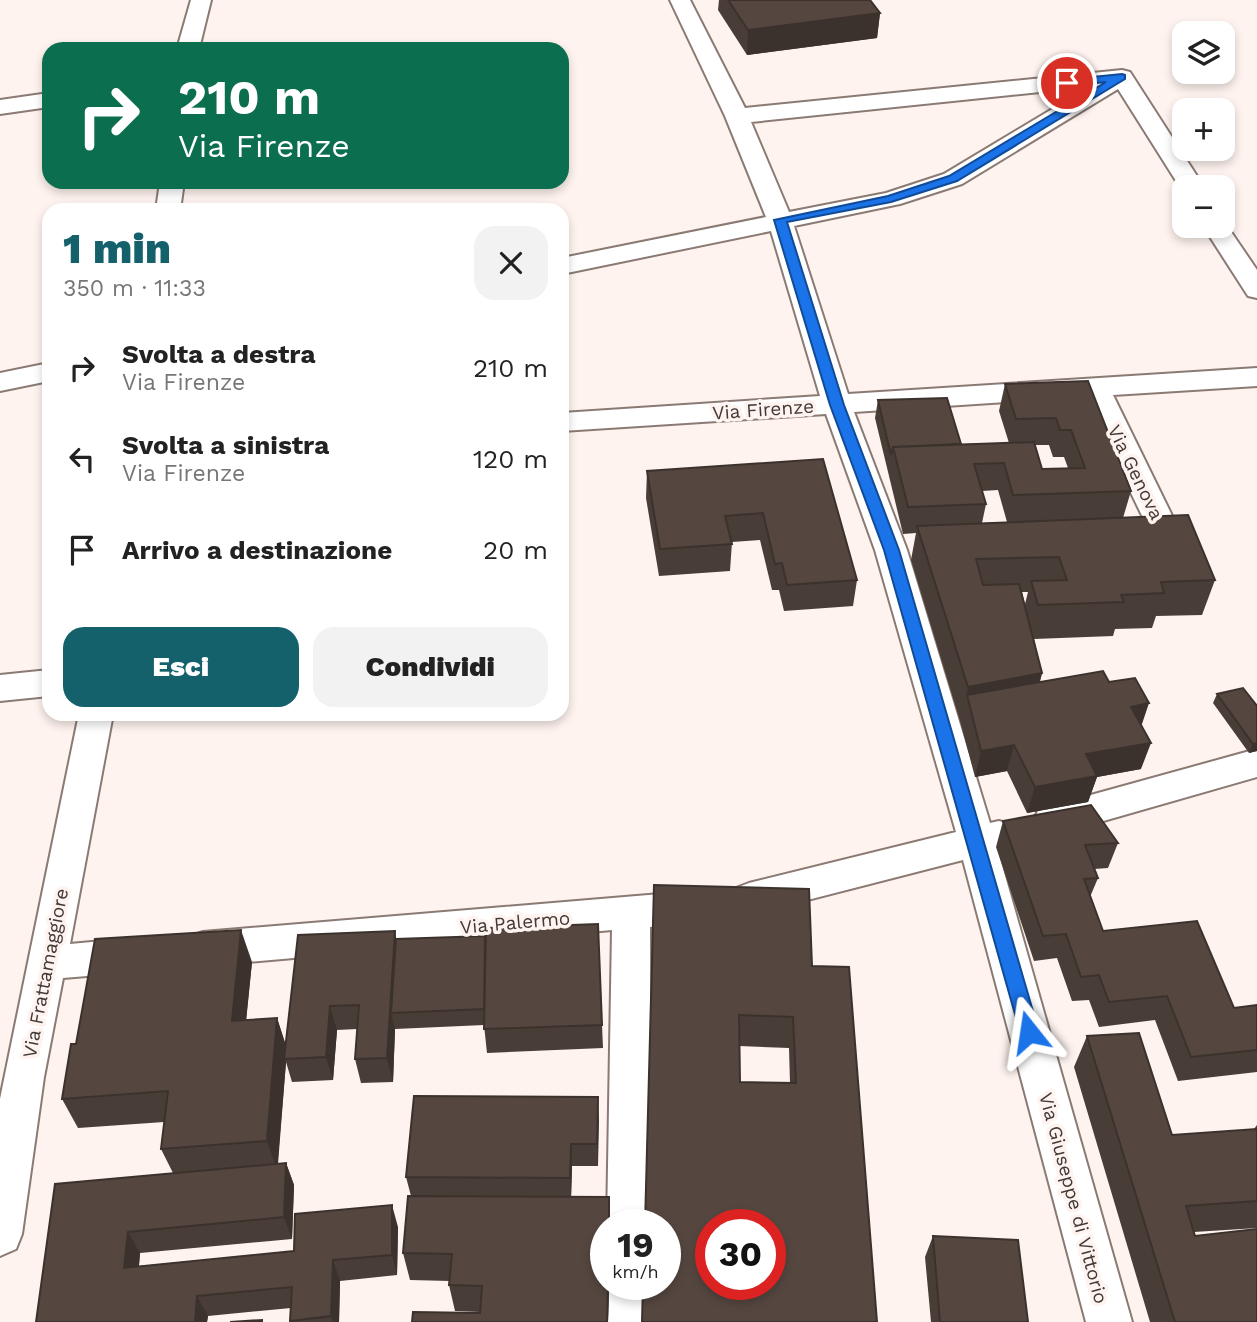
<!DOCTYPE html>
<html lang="it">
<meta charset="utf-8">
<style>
body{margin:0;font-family:"Work Sans",sans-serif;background:#f2f2f2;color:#222;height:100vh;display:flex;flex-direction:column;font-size:26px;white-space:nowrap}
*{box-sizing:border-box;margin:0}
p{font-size:23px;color:#767676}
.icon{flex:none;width:38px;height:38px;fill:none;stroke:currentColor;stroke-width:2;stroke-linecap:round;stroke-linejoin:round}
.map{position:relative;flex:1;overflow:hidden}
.details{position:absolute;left:42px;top:203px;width:527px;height:518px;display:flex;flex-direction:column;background:#fff;border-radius:21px;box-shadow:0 4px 10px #0003}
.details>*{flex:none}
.hud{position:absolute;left:42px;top:42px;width:527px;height:147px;border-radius:21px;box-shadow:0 4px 10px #0003;background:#0b6e4f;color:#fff;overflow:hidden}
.controls{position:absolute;left:1172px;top:21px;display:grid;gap:14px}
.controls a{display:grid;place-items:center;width:63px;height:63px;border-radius:14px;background:#fff;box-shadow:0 4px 10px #0003;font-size:35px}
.speed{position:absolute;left:590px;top:1209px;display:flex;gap:14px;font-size:35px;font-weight:700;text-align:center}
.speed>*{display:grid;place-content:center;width:91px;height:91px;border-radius:50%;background:#fff;box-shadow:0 4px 10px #0003;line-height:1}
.speed small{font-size:18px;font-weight:400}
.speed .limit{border:10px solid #d22;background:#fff;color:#111}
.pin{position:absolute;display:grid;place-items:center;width:60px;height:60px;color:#fff;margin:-30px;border:4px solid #fff;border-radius:50%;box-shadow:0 2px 7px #0007}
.me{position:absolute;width:77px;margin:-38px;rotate:345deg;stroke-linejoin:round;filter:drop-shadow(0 0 5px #0008)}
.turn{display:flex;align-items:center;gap:24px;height:147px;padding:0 21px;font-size:32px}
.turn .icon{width:91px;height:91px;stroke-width:2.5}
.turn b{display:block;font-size:49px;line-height:60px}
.round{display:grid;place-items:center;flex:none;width:74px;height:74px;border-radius:21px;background:#f2f2f2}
.overview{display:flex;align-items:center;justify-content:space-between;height:119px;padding:0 21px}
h1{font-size:42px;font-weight:800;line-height:52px;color:#14616c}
.primary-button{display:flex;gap:14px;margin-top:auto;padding:14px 21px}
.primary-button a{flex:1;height:80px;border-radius:21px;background:#14616c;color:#fff;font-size:28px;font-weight:800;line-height:80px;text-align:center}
.primary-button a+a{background:#f2f2f2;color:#222}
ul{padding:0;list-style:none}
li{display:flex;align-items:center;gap:21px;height:91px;padding:0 21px}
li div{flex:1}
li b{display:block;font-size:26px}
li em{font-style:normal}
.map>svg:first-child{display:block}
</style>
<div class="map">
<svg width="1257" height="1322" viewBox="0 0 1257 1322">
<rect width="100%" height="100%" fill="#fef3ee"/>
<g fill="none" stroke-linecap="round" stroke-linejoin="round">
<defs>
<path id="minor" d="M191 0H211L199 49H177Z
M670 0H690L745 108 1122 70 1130 72 1204 187H1185L1183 192 1118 89 962 184 900 204 794 226 848 394 1257 368V386L1113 395 1181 534 1177 542C1161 546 1146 547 1130 543L1126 535 1130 527 1146 524 1085 397 854 412 907 550 990 823 999 821 1012 825 1017 836 1012 847 998 851 1132 1322H1086L963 860 749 915 736 910 730 899 736 888 749 883 956 832 875 550 826 414 562 431V413L820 396 771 231 562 274V258L766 217 725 116ZM1089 87 944 174 886 193 789 212 751 122Z
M49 93V107L0 114V100Z
M160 182H184L180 210H156Z
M1223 220 1257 270V298L1248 296 1203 226H1223Z
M49 363V381L0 391V373Z
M49 670V696L0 701V675Z
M79 714H113L70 944 135 938 149 943 154 955 149 967 135 972 63 978 44 1077 22 1234 16 1249 0 1256V1099Z
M1257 749V777L1051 836 1038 831 1033 821 1038 811 1051 806Z
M696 891 709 896 715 907 709 918 696 923 650 927 651 1225H607L612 930 203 966 189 961 184 949 189 937 203 932Z
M607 1284H651V1322H605Z"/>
</defs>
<use href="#minor" stroke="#8a7a73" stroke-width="4"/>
<use href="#minor" fill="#fff" fill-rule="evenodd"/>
</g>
<path fill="#493d37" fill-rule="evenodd" d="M719 0H870L880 13 877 38 747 55 718 10Z
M1088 381 1131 491 1123 518 1215 580 1202 615 1156 616 1152 628 1115 629 1113 636 1034 639 1042 673 1040 682H1109L1141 726V769L1097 777 1088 802 1027 813 1007 771 975 777 960 721 911 560 916 533 903 534 875 418 878 400 961 444 1009 443 999 411 1005 384ZM1035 445H1049L1053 457H1064L1068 468 1042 469ZM998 490 1007 522 982 523 986 504 982 491ZM1022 592H1028L1025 604Z
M823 459 857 580 853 606 784 611 779 590H772L760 540 732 542 730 571 659 576 646 498 647 471Z
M1217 694 1257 706V751L1249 753 1213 703Z
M1003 821 1118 843 1108 868 1094 869 1098 878 1090 897 1103 931 1234 1008 1257 1005V1072L1178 1081 1155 1020 1099 1027 1089 1000 1072 1001 1057 958 1034 961 996 847Z
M654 885 812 966 877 1322H642ZM739 1046 789 1048 790 1083 740 1082Z
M395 931 396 939 602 1025 603 1048 487 1053 484 1025 395 1029 393 1082 361 1083 355 1059 357 1029 337 1030 333 1080 292 1082 286 1062 278 1164 286 1163 294 1185 292 1239 140 1253 139 1266 294 1251 398 1227 397 1275 340 1281 339 1322H290L291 1308 208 1316 207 1322H36L173 1173 161 1149 164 1122 78 1128 62 1099 76 1044 252 962 246 1020 277 1018 286 1046Z
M1087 1036 1172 1135 1254 1129 1257 1125V1228L1194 1232 1195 1236 1257 1322H1150L1074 1067Z
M598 1097V1166H572L571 1197H609L610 1225H606L609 1284 608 1322H412L480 1313V1312L455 1311 449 1285 450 1281 410 1280 403 1253 411 1196 406 1177Z
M933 1236 1028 1322H931L925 1257Z"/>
<path fill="#3c322d" d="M880 13 877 38 747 55 748 30Z
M1042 673 1032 707 967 695 968 687Z
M1149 703 1140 730 1131 707Z
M1151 743 1141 769 1097 777 1088 802 1027 813 1035 787 1086 754Z
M1257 743V751L1249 753 1253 744Z
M1014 745 1007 771 975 777 981 751Z
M241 930 252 962 243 1052 232 1021Z
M395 931 399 956 391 1013 395 1029 393 1082 387 1058Z
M330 1006 337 1030 333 1080 326 1057Z
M277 1018 287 1049 284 1059 286 1062 277 1170 267 1141Z
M598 1097 599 1120 598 1166 597 1144Z
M571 1144 572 1166 571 1200 570 1178Z
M286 1163 294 1185 292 1239 284 1217Z
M392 1205 398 1227 397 1275 392 1255Z
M128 1232 140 1253 137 1288 124 1268Z
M333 1260 340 1281 339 1322H333L331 1316Z
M608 1284H609L608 1322H607Z
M197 1296 208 1316 207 1322H195Z"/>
<path fill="#554740" stroke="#3c322d" stroke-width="2" fill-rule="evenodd" d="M728 0H870L880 13 748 30Z
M1088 381 1131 491 1013 495 1004 463 974 464 986 504 908 507 893 447 1034 442 1042 469 1085 468 1071 430H1060L1056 418 1016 419 1005 384Z
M947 398 961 444 893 447 891 455 878 400Z
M823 459 857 580 787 585 782 563 775 564 763 513 725 516 732 544 660 549 647 471Z
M1188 515 1215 580 1161 582 1164 593 1121 595 1124 602 1038 605 1031 581 1067 580 1059 557 976 559 983 585 1019 584 1042 673 968 687 917 526Z
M1103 671 1109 682 1135 678 1149 703 1131 707 1151 743 1086 754 1097 776 1035 787 1014 745 981 751 967 695Z
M1243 688 1257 706V743L1253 744 1217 694Z
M1091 805 1118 843 1085 845 1098 878 1084 879 1103 931 1197 921 1234 1008 1257 1005V1050L1191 1057 1167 996 1109 1002 1099 975 1081 977 1066 934 1043 936 1003 821Z
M654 885 809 889 812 966 849 967 877 1322H642L643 1284H665V1225H645ZM739 1015 793 1017 796 1083 740 1082ZM710 1225H770V1284H710Z
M598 924 602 1025 484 1029 486 928Z
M241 930 232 1021 277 1018 267 1141 161 1149 168 1091 62 1099 71 1044H76L95 939Z
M395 931 387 1058 355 1059 359 1005 330 1006 326 1057 284 1059 298 935Z
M485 936 484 1009 391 1013 396 939Z
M1139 1033 1172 1135 1257 1129V1201L1186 1206 1195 1236 1257 1229V1322H1175L1087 1036Z
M414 1096 598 1097 597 1144H571L570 1178 406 1177Z
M286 1163 284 1217 128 1232 124 1268 294 1251 295 1214 392 1205V1255L333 1260 331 1316 290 1321 292 1287 197 1296 195 1322H36L55 1184Z
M408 1196 609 1197V1225H606V1284H608L607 1322H412L413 1312 480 1313 482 1286 449 1285 452 1254 403 1253Z
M933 1236 1018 1240 1028 1322H940Z
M262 1320V1322H230Z"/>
<path fill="#1a73e8" stroke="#114b97" stroke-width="2" d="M1122 74 1125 75V79L957 181 891 202 787 222 844 405 899 550 1039 1032 1036 1038 1029 1041 1022 1038 1020 1032 884 550 830 405 774 220 888 196 949 176 1106 82 1067 86 1063 85V80Z"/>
<g text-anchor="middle" stroke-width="7" stroke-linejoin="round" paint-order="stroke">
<g font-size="19" fill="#403936" stroke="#fef3ee">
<text transform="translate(763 409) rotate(-4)" y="7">Via Firenze</text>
<text transform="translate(1136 472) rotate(64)" y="7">Via Genova</text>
<text transform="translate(515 922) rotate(-5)" y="7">Via Palermo</text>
<text transform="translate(45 973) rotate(-79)" y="7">Via Frattamaggiore</text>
<text transform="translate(1074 1198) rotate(75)" y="7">Via Giuseppe di Vittorio</text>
</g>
</g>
</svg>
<div class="controls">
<a><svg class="icon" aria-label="layers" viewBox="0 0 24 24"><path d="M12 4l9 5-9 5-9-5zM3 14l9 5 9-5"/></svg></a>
<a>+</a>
<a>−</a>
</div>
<div class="speed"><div>19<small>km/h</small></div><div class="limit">30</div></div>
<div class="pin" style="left:1067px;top:83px;background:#d93025"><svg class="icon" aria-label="arrive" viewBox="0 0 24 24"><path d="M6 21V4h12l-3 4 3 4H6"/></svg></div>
<svg class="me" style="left:1029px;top:1032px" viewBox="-20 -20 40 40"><path d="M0-17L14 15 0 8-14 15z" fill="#1a73e8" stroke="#fff" stroke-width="4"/></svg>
<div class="hud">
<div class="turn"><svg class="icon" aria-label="right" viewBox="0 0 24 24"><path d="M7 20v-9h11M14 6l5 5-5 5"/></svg><div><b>210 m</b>Via Firenze</div></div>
</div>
<section class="details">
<div class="overview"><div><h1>1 min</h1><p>350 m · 11:33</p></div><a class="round"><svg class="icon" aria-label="close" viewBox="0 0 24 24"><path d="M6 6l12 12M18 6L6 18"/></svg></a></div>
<ul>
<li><svg class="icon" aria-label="right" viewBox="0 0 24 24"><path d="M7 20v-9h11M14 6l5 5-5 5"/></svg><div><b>Svolta a destra</b><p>Via Firenze</p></div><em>210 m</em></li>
<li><svg class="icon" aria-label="left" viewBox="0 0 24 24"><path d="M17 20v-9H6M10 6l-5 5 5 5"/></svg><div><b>Svolta a sinistra</b><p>Via Firenze</p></div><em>120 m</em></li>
<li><svg class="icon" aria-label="arrive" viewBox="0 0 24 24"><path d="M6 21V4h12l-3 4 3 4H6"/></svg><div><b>Arrivo a destinazione</b></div><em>20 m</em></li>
</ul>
<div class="primary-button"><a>Esci</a><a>Condividi</a></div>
</section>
</div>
